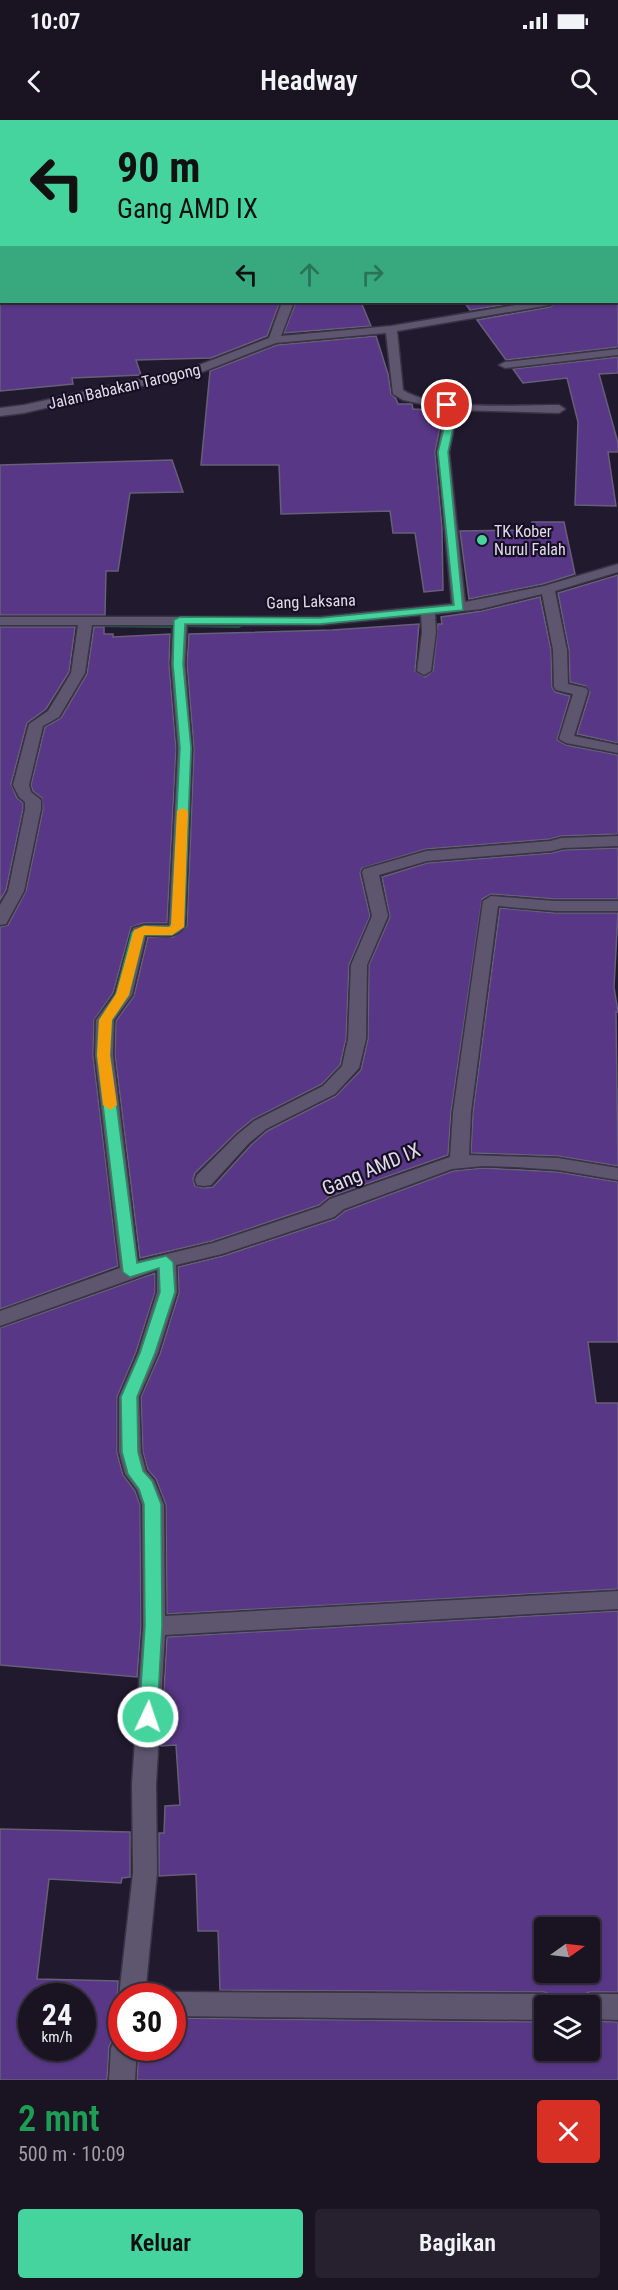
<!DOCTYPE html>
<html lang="id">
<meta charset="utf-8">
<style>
body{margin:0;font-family:"Roboto Condensed",sans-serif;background:#26202f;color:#f1f3f6;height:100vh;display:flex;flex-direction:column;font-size:22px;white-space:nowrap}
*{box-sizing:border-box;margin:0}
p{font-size:20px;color:#9f9ea5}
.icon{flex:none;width:33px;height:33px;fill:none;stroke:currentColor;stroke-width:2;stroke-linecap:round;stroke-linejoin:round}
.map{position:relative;height:1960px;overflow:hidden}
.drawer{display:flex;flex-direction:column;background:#191322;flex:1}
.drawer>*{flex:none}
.guide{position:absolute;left:0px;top:0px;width:618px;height:183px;box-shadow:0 2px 4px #0004,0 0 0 2px #373240;background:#46d49e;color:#111;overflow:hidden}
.needle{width:39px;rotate:76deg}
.tools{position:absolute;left:534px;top:1797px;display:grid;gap:12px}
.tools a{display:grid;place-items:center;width:66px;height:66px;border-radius:6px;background:#191322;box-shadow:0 2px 4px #0004,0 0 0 2px #373240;font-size:30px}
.speed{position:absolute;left:18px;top:1863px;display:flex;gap:12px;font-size:30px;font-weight:700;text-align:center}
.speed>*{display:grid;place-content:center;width:78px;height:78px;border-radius:50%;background:#191322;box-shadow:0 2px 4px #0004,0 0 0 2px #373240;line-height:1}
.speed small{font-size:15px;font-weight:400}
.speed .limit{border:9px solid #d22;background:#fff;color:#111}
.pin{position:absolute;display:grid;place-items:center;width:51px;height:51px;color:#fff;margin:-26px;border:3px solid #fff;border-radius:50%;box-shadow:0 2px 6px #0007}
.me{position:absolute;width:66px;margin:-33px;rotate:3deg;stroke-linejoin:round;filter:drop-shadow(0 0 4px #0008)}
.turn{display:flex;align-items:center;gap:21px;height:126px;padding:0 18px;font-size:27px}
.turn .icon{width:78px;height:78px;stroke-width:2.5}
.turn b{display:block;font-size:42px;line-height:51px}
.lanes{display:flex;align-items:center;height:57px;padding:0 18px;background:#0003;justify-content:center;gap:30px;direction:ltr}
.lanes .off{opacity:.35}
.round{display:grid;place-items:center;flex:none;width:63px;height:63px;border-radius:6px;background:#26202f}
.head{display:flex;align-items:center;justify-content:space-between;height:102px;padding:0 18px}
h1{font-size:36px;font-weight:600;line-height:45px;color:#1e9e55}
.primary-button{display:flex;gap:12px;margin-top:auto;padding:12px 18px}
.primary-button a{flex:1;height:69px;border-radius:6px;background:#46d49e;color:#111;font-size:24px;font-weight:600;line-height:69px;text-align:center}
.primary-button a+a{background:#26202f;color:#f1f3f6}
.status{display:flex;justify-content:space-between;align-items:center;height:42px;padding:0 30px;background:#191322;direction:ltr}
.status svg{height:16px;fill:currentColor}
header{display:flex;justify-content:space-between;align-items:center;height:78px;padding:0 18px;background:#191322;font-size:27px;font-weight:600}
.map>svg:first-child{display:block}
</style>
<div class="status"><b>10:07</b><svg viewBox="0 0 49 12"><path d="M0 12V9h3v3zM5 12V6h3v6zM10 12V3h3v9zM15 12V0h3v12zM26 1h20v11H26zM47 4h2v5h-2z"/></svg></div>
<header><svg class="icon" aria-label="back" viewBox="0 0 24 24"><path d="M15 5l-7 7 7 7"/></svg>Headway<svg class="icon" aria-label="search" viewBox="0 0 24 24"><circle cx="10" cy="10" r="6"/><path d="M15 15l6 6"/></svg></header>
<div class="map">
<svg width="618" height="1960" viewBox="0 0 618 1960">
<rect width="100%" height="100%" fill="#21192e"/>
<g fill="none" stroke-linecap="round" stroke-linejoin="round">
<path fill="#1e5e45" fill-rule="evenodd" d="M78 502 83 505 81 507 0 509V503Z
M93 502H174L179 505 174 508 90 507 88 505Z
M189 502H239L244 505 239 508 186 507 184 505Z"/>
</g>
<path fill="#583786" stroke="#675f78" stroke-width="1.5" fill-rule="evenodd" d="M0 182H280L267 216 211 238 136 240 141 255 72 258 73 264 0 271Z
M296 182H361L371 206 284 213Z
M464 182H522L470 190Z
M557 182H618V227L506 240 477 200 550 187Z
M376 216 388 254 391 274 396 279 398 284H412L413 289 439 290 440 308 435 332 442 407 443 470 424 472 415 413H393L390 391 281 394 279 345H201L210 251 277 225Z
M618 237V253L599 254 618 323V332H608L616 386 575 385 578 302 567 258 523 263 513 249Z
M172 340 183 372 130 373 118 451H106L105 495H0V345Z
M532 402H564L575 454 543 464 469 479 460 411 533 410Z
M618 455V623L577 614 590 572 586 566 570 562 569 530 558 473Z
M540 477 551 530 552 567 555 572 570 576 557 620 566 625 618 635V714L561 716 550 719 426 729 362 748 360 753 370 796 349 845 346 919 340 945 322 964 253 999 236 1013 195 1053 193 1059 195 1066 204 1068 213 1067 251 1025 267 1011 336 976 361 950 368 919 369 845 390 797 382 757 427 743 552 733 563 730 618 728V779H555L491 774 482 779 451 992 448 1035 329 1077 319 1085 212 1121 140 1138 115 935 116 901 134 876 148 817H173L187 806 194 629 187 544 189 514 332 510 419 504 415 551 425 557 433 551 438 504H442L441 497 482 491Z
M0 507H75L69 552 46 589 27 603 11 664 17 678 23 683V689L6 770 0 780Z
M94 507H104V514H113V517L170 514 169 544 176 629 167 803H143L131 807 113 873 94 900 93 935 118 1146 0 1189V807L8 805 26 771 43 689 42 678 33 671 31 665 45 607 61 598 87 554Z
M500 788 555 793H618L614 867 618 892H616L618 1046 558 1036 471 1033 473 992Z
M483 1048 558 1052 618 1062V1222H588L596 1283H618V1469L167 1494 166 1385 156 1359 148 1350 143 1332 141 1277 160 1234 179 1173 178 1147 223 1136 335 1099 345 1091 453 1051Z
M155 1153V1172L136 1232 117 1277V1333L123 1355 135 1371 140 1385 141 1506 137 1557 0 1545V1208Z
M618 1491V1872H589L580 1876 576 1886H558L554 1876 544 1872 220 1870 218 1811H198L196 1754 159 1756V1713H164L165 1686 180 1685 176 1625 161 1626 167 1517ZM544 1808H590V1852H544Z
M0 1709 130 1712V1757L122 1758 121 1763 49 1759 37 1859 118 1861 117 1890H122V1914L113 1918 109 1927 107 1960H0ZM32 1876H82V1928H32Z
M172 1898 544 1902V1930H590V1901L618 1902V1960H137L139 1928H172Z"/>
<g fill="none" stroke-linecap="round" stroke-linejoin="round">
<defs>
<path id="service" d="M194 0H209L210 2H195Z
M275 0H288L289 2H276Z
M0 30H2V36H0Z
M0 68H2V75H0Z"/>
<path id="minor" d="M616 82H618V88H616Z
M616 130H618V137H616Z
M616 166H618V172H616Z
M282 182H294L281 216 391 206 533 182H555L550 185 397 211 403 270C435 291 519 285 559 285L565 289 559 293 453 290 454 308 449 332 465 482 544 466 618 444V452L555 471 567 530 568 564 586 568 588 571 574 616 618 625V633L566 623 559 619 573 574 556 570 554 567 553 530 542 474 481 489 435 494 436 512 431 551 424 555 417 551 422 512 421 495 320 505H187L185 544 192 629 185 806C175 820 162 816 146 815L132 875 114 900 113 935 138 1141 213 1123 320 1087 330 1079 450 1037 453 992 483 781 491 776 555 781H618V791H555L498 786 471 992 469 1035 558 1038 618 1048V1060L558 1050 515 1047 483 1046 452 1049 344 1089 334 1097 222 1134 176 1145 177 1172 158 1233 139 1277 141 1332 146 1351 154 1360 164 1385 165 1496 618 1471V1489L165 1515 156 1664 157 1753 145 1876H122V1882L119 1876 133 1753 132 1664 143 1506 142 1385 137 1370 125 1354 119 1332V1277L138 1233 157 1172V1150L0 1206V1191L120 1148 95 935 96 900 115 874 133 808 144 805H169L178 629 171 544 173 505H92L85 553 59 597 43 606 29 665 31 672 41 680V689L24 771 6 804 0 805V785L8 771 25 689V682L19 677 13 665 29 604 48 591 71 553 78 505H0V497H320L452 484 437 332 442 308 441 288 403 280 393 274 386 213 276 223 202 252 24 293 0 296V288L24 285 194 247 269 218Z
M618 229V235L505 248 499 245 505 242Z
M618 716V726L563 728 552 731 427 741 379 755 388 796 367 845 366 919 359 948 335 974 266 1009 249 1023 211 1065 204 1066 197 1065 195 1060 197 1055 237 1015 254 1001 323 966 342 946 348 919 351 845 372 796 362 752 364 749 426 731 550 721 561 718Z
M172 1872 544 1874 553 1878 556 1886H544V1900L172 1896V1876H162Z
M590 1874H618V1900L590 1899V1886H578L581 1878Z
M122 1916V1928H137L135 1960H109L111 1928 115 1919Z"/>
<path id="primary" d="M206 0H219L205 2Z
M252 0H264L251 2Z
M0 82H2V88H0Z
M0 100H2V106H0Z"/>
</defs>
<use href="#service" stroke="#393445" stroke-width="3"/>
<use href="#minor" stroke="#393445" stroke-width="3"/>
<use href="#primary" stroke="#393445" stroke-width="3"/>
<use href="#service" fill="#5e556f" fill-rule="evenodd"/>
<use href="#minor" fill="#5e556f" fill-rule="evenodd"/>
<use href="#primary" fill="#876fb0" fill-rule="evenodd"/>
</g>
<path fill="#46d49e" stroke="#2e8a67" stroke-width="1.5" d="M444 284 452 285 453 308 448 332 463 490 320 504H185L183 544 191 628 184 807 172 815H144L129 875 112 900 110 935 137 1143 166 1136 173 1142 175 1172 155 1233 137 1277 138 1332 143 1351 152 1361 161 1384 162 1506 157 1597 154 1602 148 1604 142 1602 139 1597 145 1506 144 1384 139 1369 128 1354 122 1332 121 1277 140 1233 160 1172 159 1148 130 1157 123 1152 97 935 99 900 116 874 132 812 144 806 169 807 171 805 180 628 173 544 174 500 180 497 320 498 454 485 438 332 444 308Z"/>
<path fill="#f59e0b" d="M183 688 188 691 184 807 172 815H144L129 875 112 900 110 935 117 985 110 990 103 985 97 935 99 900 116 874 134 810 144 806 169 807 171 805 177 691Z"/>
<circle fill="#46d49e" stroke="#170f24" stroke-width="2" cx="482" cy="420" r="6"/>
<g text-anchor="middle" stroke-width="4.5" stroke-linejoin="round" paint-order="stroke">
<g font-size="16" fill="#e1dceb" stroke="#170f24">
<text transform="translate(124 266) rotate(-13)" y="6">Jalan Babakan Tarogong</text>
<text transform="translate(311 481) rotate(-2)" y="6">Gang Laksana</text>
</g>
<g font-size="16" fill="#e1dceb" stroke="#170f24" text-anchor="start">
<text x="494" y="417">TK Kober<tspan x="494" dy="18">Nurul Falah</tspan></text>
</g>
<g font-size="20" fill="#e1dceb" stroke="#170f24">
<text transform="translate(371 1049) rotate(-23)" y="7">Gang AMD IX</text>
</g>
</g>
</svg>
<div class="tools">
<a><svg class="needle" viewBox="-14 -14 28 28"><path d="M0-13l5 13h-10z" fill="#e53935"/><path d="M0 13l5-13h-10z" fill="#9f9ea5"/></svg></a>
<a><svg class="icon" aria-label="layers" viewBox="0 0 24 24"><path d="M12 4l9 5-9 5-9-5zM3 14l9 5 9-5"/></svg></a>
</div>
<div class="speed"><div>24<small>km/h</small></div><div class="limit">30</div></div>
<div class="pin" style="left:447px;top:285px;background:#d93025"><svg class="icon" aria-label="arrive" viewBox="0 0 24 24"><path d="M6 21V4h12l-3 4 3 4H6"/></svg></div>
<svg class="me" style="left:148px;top:1597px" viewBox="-20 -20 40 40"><circle r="17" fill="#46d49e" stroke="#fff" stroke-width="3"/><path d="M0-11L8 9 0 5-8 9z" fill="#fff"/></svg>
<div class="guide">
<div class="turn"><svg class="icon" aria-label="left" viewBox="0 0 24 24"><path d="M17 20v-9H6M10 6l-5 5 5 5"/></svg><div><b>90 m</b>Gang AMD IX</div></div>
<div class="lanes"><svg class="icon" aria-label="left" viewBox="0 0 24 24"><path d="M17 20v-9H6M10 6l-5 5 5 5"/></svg><svg class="icon off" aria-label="ahead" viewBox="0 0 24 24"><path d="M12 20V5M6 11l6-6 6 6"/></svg><svg class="icon off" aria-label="right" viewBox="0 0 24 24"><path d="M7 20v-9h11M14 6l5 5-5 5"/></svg></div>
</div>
</div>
<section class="drawer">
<div class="head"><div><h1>2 mnt</h1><p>500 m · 10:09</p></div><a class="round" style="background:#d93025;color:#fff"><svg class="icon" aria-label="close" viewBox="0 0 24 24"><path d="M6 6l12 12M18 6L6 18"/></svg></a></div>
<div class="primary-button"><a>Keluar</a><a>Bagikan</a></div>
</section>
